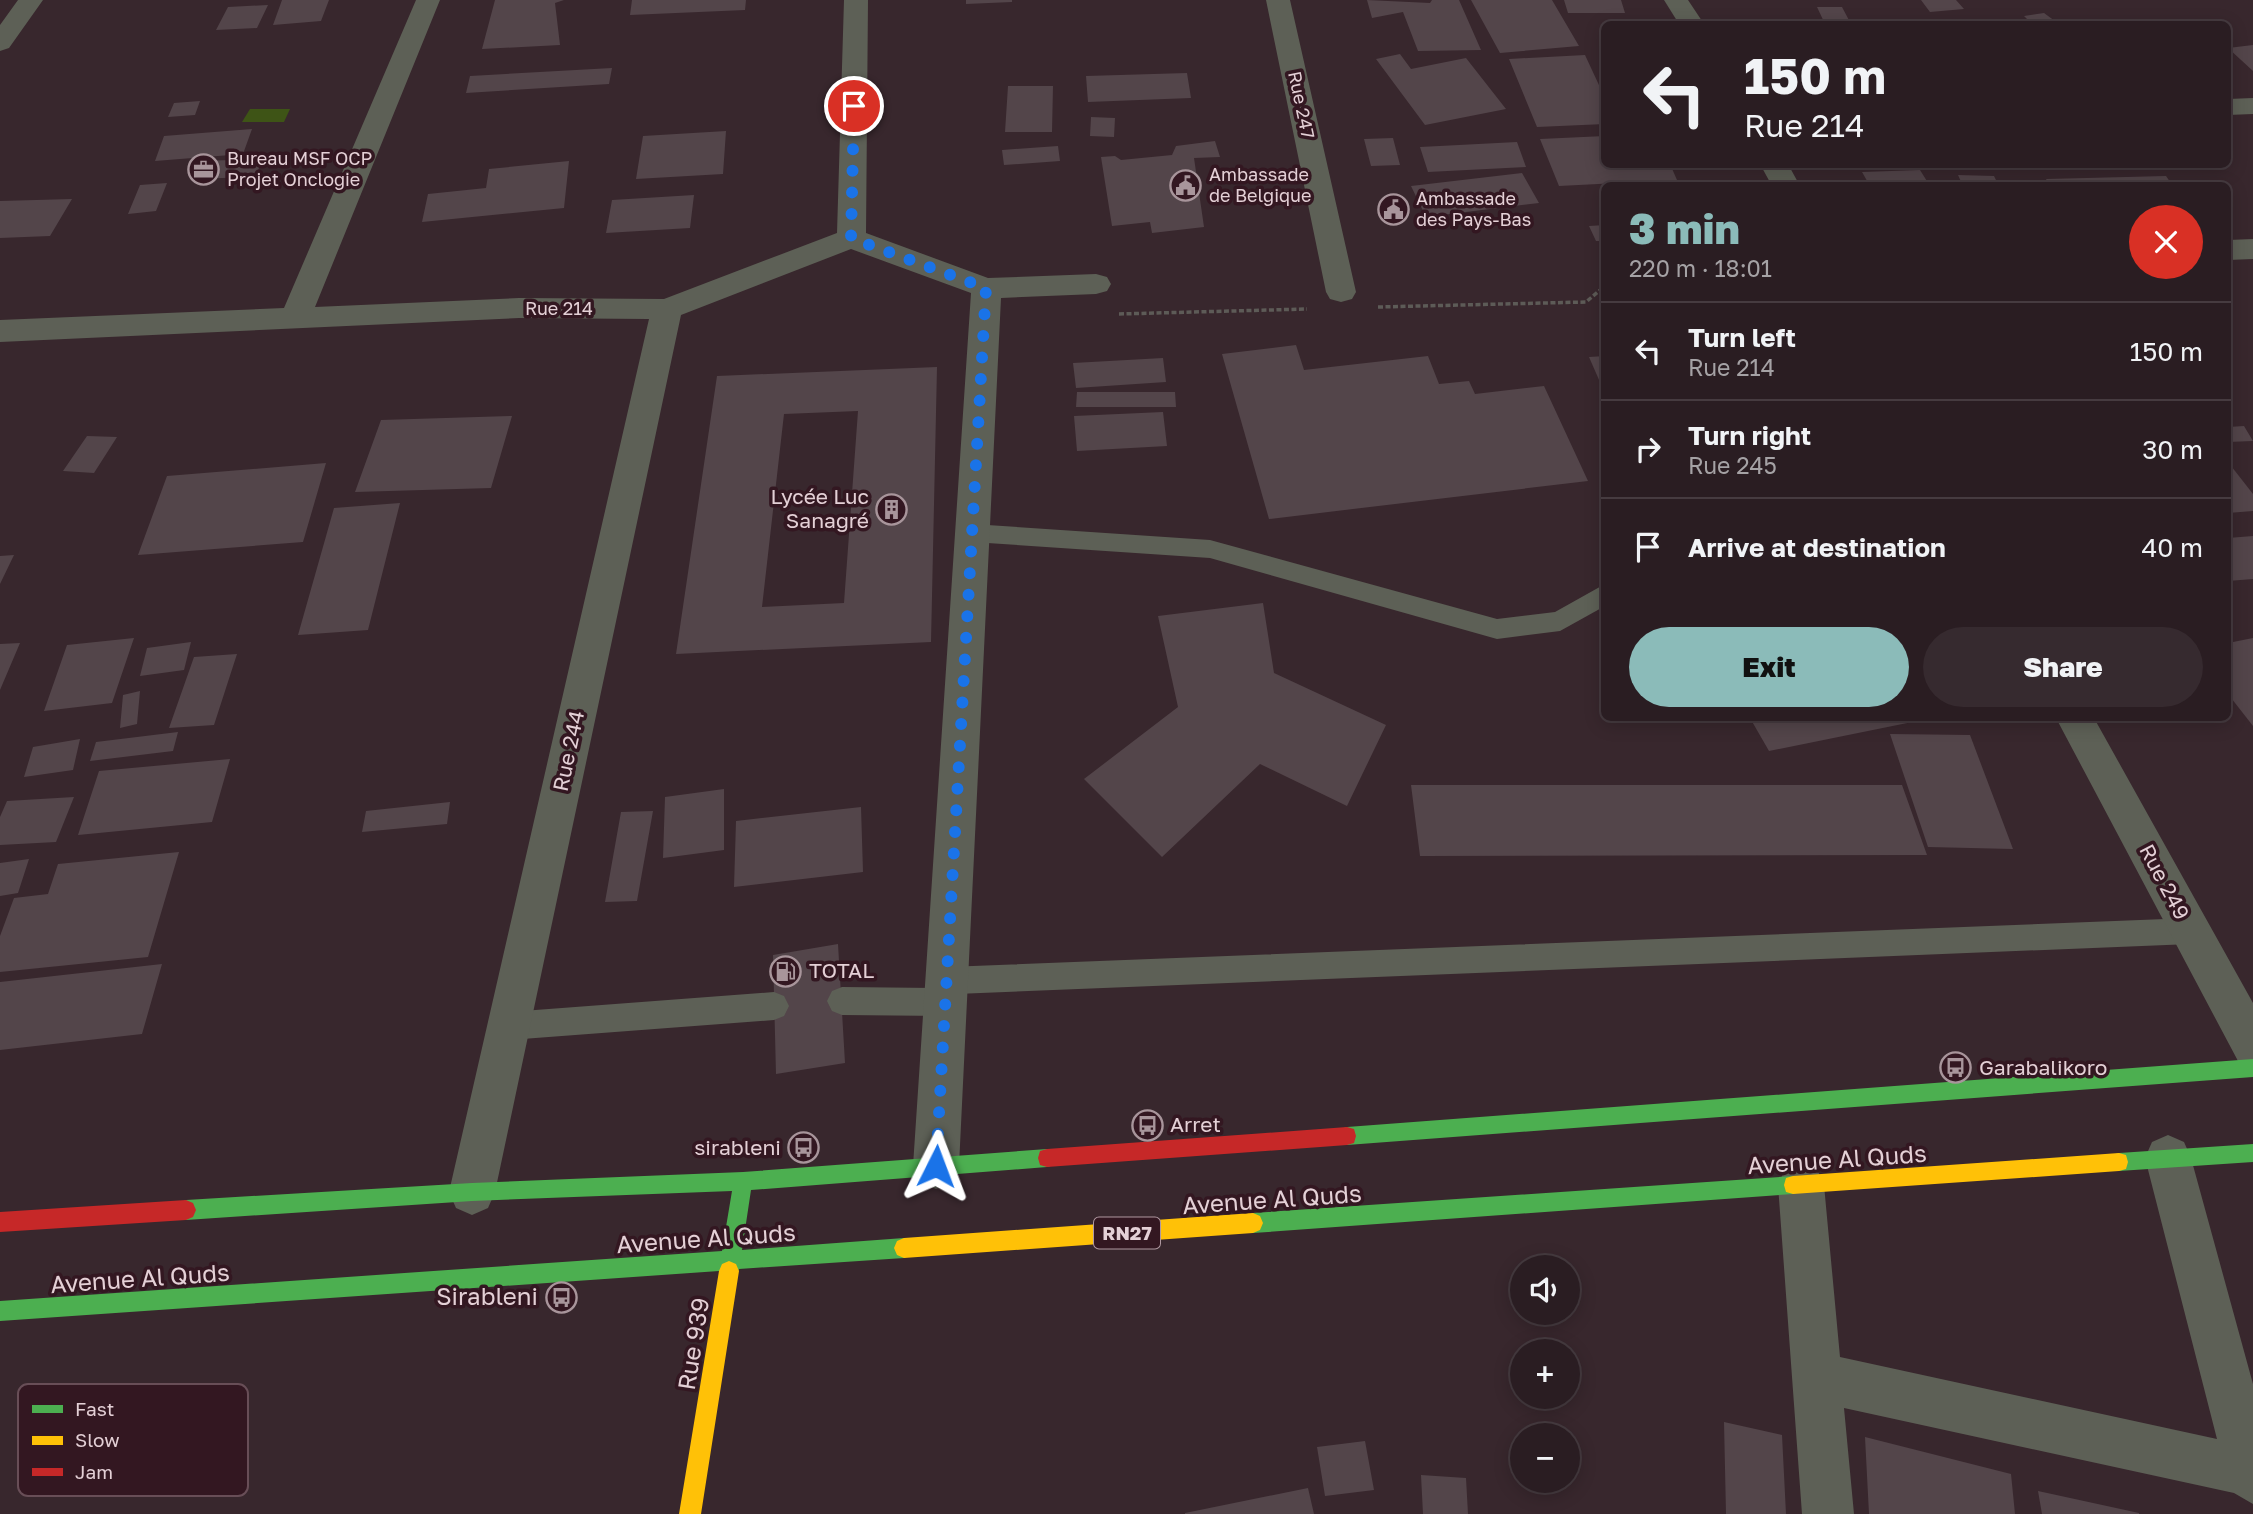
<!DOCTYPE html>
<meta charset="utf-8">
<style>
body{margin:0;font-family:"Golos Text",sans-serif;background:#362a2f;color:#f1f3f6;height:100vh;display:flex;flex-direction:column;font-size:26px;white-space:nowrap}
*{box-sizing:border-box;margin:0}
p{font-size:23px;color:#a5a2a5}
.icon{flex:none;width:38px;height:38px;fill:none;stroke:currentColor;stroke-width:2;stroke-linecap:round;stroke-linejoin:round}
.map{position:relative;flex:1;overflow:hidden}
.details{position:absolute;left:1601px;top:182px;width:630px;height:539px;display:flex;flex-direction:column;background:#2a1d22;border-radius:10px;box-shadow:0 4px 18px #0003,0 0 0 2px #463b40}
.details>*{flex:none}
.banner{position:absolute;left:1601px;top:21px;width:630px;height:147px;border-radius:10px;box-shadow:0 4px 18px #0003,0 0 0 2px #463b40;background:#2a1d22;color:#f1f3f6;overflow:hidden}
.buttons{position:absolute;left:1510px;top:1255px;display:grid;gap:14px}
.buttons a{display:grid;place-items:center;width:70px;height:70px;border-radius:50%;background:#2a1d22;box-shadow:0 4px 18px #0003,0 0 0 2px #463b40;font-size:35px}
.pin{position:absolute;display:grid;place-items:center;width:60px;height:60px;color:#fff;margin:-30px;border:4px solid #fff;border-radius:50%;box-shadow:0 2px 7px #0007}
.me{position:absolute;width:77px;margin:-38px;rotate:3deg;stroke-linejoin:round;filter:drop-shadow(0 0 5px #0008)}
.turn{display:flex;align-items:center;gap:24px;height:147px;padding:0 28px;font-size:32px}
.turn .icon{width:91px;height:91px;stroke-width:2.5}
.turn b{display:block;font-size:49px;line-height:60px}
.round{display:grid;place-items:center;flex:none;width:74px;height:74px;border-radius:37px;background:#362a2f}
.head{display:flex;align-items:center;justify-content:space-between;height:119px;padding:0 28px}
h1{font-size:42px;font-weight:800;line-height:52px;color:#8bbbb9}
.primary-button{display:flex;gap:14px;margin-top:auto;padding:14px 28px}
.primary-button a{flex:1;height:80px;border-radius:42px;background:#8bbbb9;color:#111;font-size:28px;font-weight:800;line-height:80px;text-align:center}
.primary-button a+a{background:#362a2f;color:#f1f3f6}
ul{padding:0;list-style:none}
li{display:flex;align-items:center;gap:21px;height:98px;padding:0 28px;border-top:2px solid #463b40}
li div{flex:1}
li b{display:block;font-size:26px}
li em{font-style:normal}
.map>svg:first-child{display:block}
</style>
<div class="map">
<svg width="2253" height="1514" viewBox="0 0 2253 1514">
<rect width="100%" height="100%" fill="#38272d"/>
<path fill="#3e5416" d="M250 109H290L284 122H242Z"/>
<path fill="#53454a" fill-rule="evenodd" d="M282 0H329L321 21 273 25Z
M495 0H564L555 3 560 45 482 49Z
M632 0H746L745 10 630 15Z
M966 0H1012V2L966 4Z
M1367 0 1430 3 1432 0H1459L1481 50 1418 51 1403 12 1372 18Z
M1471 0H1552L1579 46 1500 53Z
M1564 0H1621L1625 13H1568Z
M1921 0H1956L1964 9 1930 12Z
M268 5 257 28 216 30 228 7Z
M1817 7H1842L1851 24H1825Z
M2044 13 2059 24H2032L2024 16Z
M2253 45V71L2228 48Z
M1400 54 1411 69 1466 58 1506 109 1425 125 1376 59Z
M1585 55 1605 98V124L1537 127 1509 59Z
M612 68 609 84 466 93 470 76Z
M1187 73 1191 98 1088 102 1086 76Z
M1008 86H1053L1052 132H1005Z
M200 101 195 115 168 117 174 103Z
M1091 117 1115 118 1114 137 1090 136Z
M252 129 243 154 155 161 164 136Z
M726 131 723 174 636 179 643 136Z
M1605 136V164H1670L1677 180 1559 186 1540 139Z
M1393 138 1400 165 1371 166 1364 139Z
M1215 141 1220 157 1194 158 1204 227 1152 233 1150 222 1112 226 1101 157 1115 156 1121 160 1172 155 1176 146Z
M1517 142 1526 167 1428 172 1420 147Z
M1058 146 1060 161 1004 165 1002 150Z
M263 159 255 177 190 179 198 161Z
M569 161 564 208 422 222 428 194 486 188 489 169Z
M1920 170 1930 186H1870L1862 172Z
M1522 173 1539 203 1426 217 1411 186Z
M1958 175 1994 176 1999 186H1963Z
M2166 176 2173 186H2050L2046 179Z
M167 183 156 211 128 214 140 185Z
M694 195 690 228 606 233 612 200Z
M72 199 50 236 0 238V201Z
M1605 225V241H1596L1589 226Z
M1296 345 1304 370 1428 356 1439 384 1469 381 1475 394 1544 386 1588 481 1269 519 1222 354Z
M1605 356V389H1603L1589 357Z
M1163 358 1166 382 1076 388 1073 363Z
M937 367 931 642 676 654 717 376ZM858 411 844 603 762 607 784 414Z
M1077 392H1175L1176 407H1076Z
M1163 412 1167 446 1077 451 1074 416Z
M512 416 491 488 355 492 381 420Z
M2244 426 2253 441 2228 442V427Z
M87 436 117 437 94 473 63 471Z
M2228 462 2253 494V511L2228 513Z
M326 463 303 542 138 555 167 476Z
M400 503 368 630 298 635 334 508Z
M2253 536V579L2228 581V538Z
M14 555 0 584V556Z
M1263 603 1274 673 1386 725 1347 806 1260 764 1162 857 1084 779 1178 707 1158 616Z
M134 638 112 703 44 711 67 645Z
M2253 638V726L2228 694V643Z
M191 642 184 670 140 676 147 648Z
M20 643 0 690V644Z
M237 654 214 725 169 728 194 657Z
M140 691 137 724 120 728 123 695Z
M1750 718H1927V719L1769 751Z
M178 732 173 751 90 761 96 742Z
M1890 734 1970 735 2013 849 1928 847Z
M80 739 73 770 24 777 33 747Z
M230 759 212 822 78 835 99 771Z
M1411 785H1902L1927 855 1420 856Z
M724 789V850L663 858 665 797Z
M74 797 56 842 0 845V817L7 801Z
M450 802 447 824 362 832 366 811Z
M861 807 863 872 734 887 736 821Z
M653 811 637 901 605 902 621 812Z
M179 852 148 957 0 972V936L14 898 48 894 58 864Z
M29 859 18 893 0 896V863Z
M838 944 845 1063 776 1074 773 955Z
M162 964 142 1034 0 1050V982Z
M1724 1422 1782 1435 1786 1514H1726Z
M1865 1437 2011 1474 2015 1514H1869Z
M1365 1441 1374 1490 1325 1496 1317 1447Z
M1421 1475 1466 1478 1468 1514H1423Z
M1308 1488 1314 1514H1185V1513Z
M2038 1491 2139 1513V1514H2042Z"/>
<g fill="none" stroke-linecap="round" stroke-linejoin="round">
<path stroke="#5d5b57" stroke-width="3.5" stroke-dasharray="5 2.5" stroke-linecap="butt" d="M1378 307 1586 302 1605 286
M1119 314 1307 309"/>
<path fill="#5d6056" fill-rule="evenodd" d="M972 524 1210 540 1497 619 1555 612 1605 584V606L1560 631 1497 639 1210 558 972 542 964 539 960 533 964 527Z
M2191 918 2201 922 2205 931 2201 940 2191 944 956 994 960 1002 955 1012 945 1016 842 1015 832 1011 827 1001 832 991 842 987 935 988 932 981 937 971 947 967Z
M774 992 784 996 789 1006 784 1016 774 1020 509 1040 499 1036 494 1026 499 1016 509 1012Z"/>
<path fill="#5d6056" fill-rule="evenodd" d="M18 0H43L9 48 0 51V25Z
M416 0H440L315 307 519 298 664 299 837 233 844 0H868L866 233 988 278 1096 274 1107 277 1111 284 1107 291 1096 294 1001 298 959 1166 952 1182 936 1189 920 1182 913 1166 971 293 851 249 681 315 495 1192 488 1208 472 1215 456 1208 449 1192 649 319 519 318 0 342V320L284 308Z
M1266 0H1290L1356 292 1352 299 1341 302 1330 299 1326 292Z
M1664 0H1688L1704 24H1679Z
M2253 98V114L2228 115V99Z
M1760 164H1788L1800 186H1772Z
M2253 239V259L2228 260V240Z
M2056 718H2094L2253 1003V1067L2238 1061Z
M2168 1135 2184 1142 2191 1158 2253 1384V1504L2234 1493 1844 1408 1854 1514H1802L1778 1185 1785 1169 1801 1162 1817 1169 1824 1185 1840 1357 2217 1439 2145 1158 2152 1142Z"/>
<path fill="#4caf50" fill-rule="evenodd" d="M2253 1059V1077L1347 1145 1340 1143 1338 1136 1340 1129 1347 1127Z
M2253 1144V1162L2119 1171 2112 1169 2110 1162 2112 1155 2119 1153Z
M1047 1149 1054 1151 1056 1158 1054 1165 1047 1167 751 1190 742 1250 904 1238 911 1241 914 1248 911 1255 904 1258 739 1269 736 1278 729 1281 722 1278 719 1271 0 1321V1301L722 1251 732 1191 472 1201 186 1220 179 1217 176 1210 179 1203 186 1200 472 1183 743 1172Z
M1793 1176 1800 1178 1802 1185 1800 1192 1793 1194 1253 1233 1246 1230 1243 1223 1246 1216 1253 1213Z"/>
<path fill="#ffc107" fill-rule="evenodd" d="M2119 1153 2126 1155 2128 1162 2126 1169 2119 1171 1793 1194 1786 1192 1784 1185 1786 1178 1793 1176Z
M1253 1213 1260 1216 1263 1223 1260 1230 1253 1233 904 1258 897 1255 894 1248 897 1241 904 1238Z
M729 1261 736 1264 739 1271 701 1514H679L719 1271 722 1264Z"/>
<path fill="#c62828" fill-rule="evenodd" d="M1347 1127 1354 1129 1356 1136 1354 1143 1347 1145 1047 1167 1040 1165 1038 1158 1040 1151 1047 1149Z
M186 1200 193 1203 196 1210 193 1217 186 1220 0 1232V1212Z"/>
</g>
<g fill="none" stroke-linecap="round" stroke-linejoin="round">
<path stroke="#1a73e8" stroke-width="12" stroke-dasharray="0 21.6" d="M854 106 851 238 986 288 936 1166"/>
</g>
<defs>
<symbol id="office-ring" viewBox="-11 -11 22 22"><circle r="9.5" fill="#331721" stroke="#a8959b" stroke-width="1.5"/><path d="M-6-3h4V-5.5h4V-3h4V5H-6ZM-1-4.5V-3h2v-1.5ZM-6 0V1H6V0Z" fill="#a8959b"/></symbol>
<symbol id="civic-ring" viewBox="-11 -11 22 22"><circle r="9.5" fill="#331721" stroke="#a8959b" stroke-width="1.5"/><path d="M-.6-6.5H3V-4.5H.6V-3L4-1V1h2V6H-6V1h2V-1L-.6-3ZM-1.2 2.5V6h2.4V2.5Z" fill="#a8959b"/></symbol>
<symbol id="building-ring" viewBox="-11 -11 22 22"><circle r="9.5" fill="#331721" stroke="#a8959b" stroke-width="1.5"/><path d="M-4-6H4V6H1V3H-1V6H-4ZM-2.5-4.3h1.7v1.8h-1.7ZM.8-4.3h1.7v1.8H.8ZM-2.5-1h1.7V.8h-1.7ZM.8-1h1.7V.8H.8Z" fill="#a8959b"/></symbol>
<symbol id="fuel-ring" viewBox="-11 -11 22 22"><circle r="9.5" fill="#331721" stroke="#a8959b" stroke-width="1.5"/><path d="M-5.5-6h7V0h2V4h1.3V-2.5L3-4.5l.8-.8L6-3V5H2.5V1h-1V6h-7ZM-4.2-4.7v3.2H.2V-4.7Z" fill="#a8959b"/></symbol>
<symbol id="bus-ring" viewBox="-11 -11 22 22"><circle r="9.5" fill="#331721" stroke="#a8959b" stroke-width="1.5"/><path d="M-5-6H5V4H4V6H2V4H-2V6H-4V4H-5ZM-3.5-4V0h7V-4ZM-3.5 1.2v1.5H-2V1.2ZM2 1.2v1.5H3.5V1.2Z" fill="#a8959b"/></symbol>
</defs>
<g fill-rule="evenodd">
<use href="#office-ring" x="186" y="152" width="35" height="35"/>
<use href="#civic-ring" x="1168" y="168" width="35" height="35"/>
<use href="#civic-ring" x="1376" y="192" width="35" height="35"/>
<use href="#building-ring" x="874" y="492" width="35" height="35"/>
<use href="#fuel-ring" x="768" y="954" width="35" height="35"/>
<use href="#bus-ring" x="1938" y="1050" width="35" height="35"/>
<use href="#bus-ring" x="1130" y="1108" width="35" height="35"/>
<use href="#bus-ring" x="786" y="1130" width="35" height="35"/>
<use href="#bus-ring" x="544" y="1280" width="35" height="35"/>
</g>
<g text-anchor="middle" stroke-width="7" stroke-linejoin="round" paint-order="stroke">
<g font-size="18" fill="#e4d0d6" stroke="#331721">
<text transform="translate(1301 105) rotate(78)" y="6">Rue 247</text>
<text x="559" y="315">Rue 214</text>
</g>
<g font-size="18" fill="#e4d0d6" stroke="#331721" text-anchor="start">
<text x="227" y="165">Bureau MSF OCP<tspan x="227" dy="21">Projet Onclogie</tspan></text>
<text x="1209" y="181">Ambassade<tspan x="1209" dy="21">de Belgique</tspan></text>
<text x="1416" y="205">Ambassade<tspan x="1416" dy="21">des Pays-Bas</tspan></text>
</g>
<rect fill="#331721" stroke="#af98a0" stroke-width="2" x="1094" y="1217.5" width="66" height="31" rx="5"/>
<g font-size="19" font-weight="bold" fill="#e4d0d6">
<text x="1127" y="1240">RN27</text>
</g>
<g font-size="21" fill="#e4d0d6" stroke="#331721" text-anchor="start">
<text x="869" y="504" text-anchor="end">Lycée Luc<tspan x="869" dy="24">Sanagré</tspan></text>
<text x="809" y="978">TOTAL</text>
<text x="1979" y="1075">Garabalikoro</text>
<text x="1170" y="1132">Arret</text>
<text x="781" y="1155" text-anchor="end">sirableni</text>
</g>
<g font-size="21" fill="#e4d0d6" stroke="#331721">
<text transform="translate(569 751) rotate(-78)" y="7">Rue 244</text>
<text transform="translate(2164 882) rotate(62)" y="7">Rue 249</text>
</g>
<g font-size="24" fill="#e4d0d6" stroke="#331721">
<text transform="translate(1837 1160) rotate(-4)" y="8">Avenue Al Quds</text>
<text transform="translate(1272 1200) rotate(-4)" y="8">Avenue Al Quds</text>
<text transform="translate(706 1239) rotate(-4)" y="8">Avenue Al Quds</text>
<text transform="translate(140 1279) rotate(-4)" y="8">Avenue Al Quds</text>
<text transform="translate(694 1344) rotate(-81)" y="8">Rue 939</text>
</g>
<g font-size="24" fill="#e4d0d6" stroke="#331721" text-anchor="end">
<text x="538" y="1305">Sirableni</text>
</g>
</g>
<rect x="18" y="1384" width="230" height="112" rx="10" fill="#331721" stroke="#684e57" stroke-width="2"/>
<rect x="32" y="1405" width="31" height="8" fill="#4caf50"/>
<rect x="32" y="1436" width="31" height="9" fill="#ffc107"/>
<rect x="32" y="1468" width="31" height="8" fill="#c62828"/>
<g font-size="19" fill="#e4d0d6">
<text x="75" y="1416">Fast</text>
<text x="75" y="1447">Slow</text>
<text x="75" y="1479">Jam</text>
</g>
</svg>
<div class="buttons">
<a><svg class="icon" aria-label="sound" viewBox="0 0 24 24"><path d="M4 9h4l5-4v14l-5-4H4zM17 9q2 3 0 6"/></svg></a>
<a>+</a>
<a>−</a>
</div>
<div class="pin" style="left:854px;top:106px;background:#d93025"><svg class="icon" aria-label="arrive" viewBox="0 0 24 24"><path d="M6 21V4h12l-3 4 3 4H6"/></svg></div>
<svg class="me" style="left:936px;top:1166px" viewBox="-20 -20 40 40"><path d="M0-17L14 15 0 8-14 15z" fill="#1a73e8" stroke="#fff" stroke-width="4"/></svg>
<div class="banner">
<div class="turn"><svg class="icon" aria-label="left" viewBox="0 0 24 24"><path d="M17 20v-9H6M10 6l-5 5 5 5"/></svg><div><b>150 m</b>Rue 214</div></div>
</div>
<section class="details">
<div class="head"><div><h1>3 min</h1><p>220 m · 18:01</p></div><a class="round" style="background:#d93025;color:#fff"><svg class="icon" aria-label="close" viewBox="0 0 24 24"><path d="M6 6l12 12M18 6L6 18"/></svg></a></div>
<ul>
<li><svg class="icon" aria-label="left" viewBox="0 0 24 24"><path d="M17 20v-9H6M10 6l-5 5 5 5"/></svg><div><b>Turn left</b><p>Rue 214</p></div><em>150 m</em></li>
<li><svg class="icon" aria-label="right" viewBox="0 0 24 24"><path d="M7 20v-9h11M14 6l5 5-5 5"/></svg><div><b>Turn right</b><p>Rue 245</p></div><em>30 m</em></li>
<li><svg class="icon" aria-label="arrive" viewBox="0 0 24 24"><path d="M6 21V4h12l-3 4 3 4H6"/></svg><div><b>Arrive at destination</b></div><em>40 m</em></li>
</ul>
<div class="primary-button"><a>Exit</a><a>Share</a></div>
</section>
</div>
